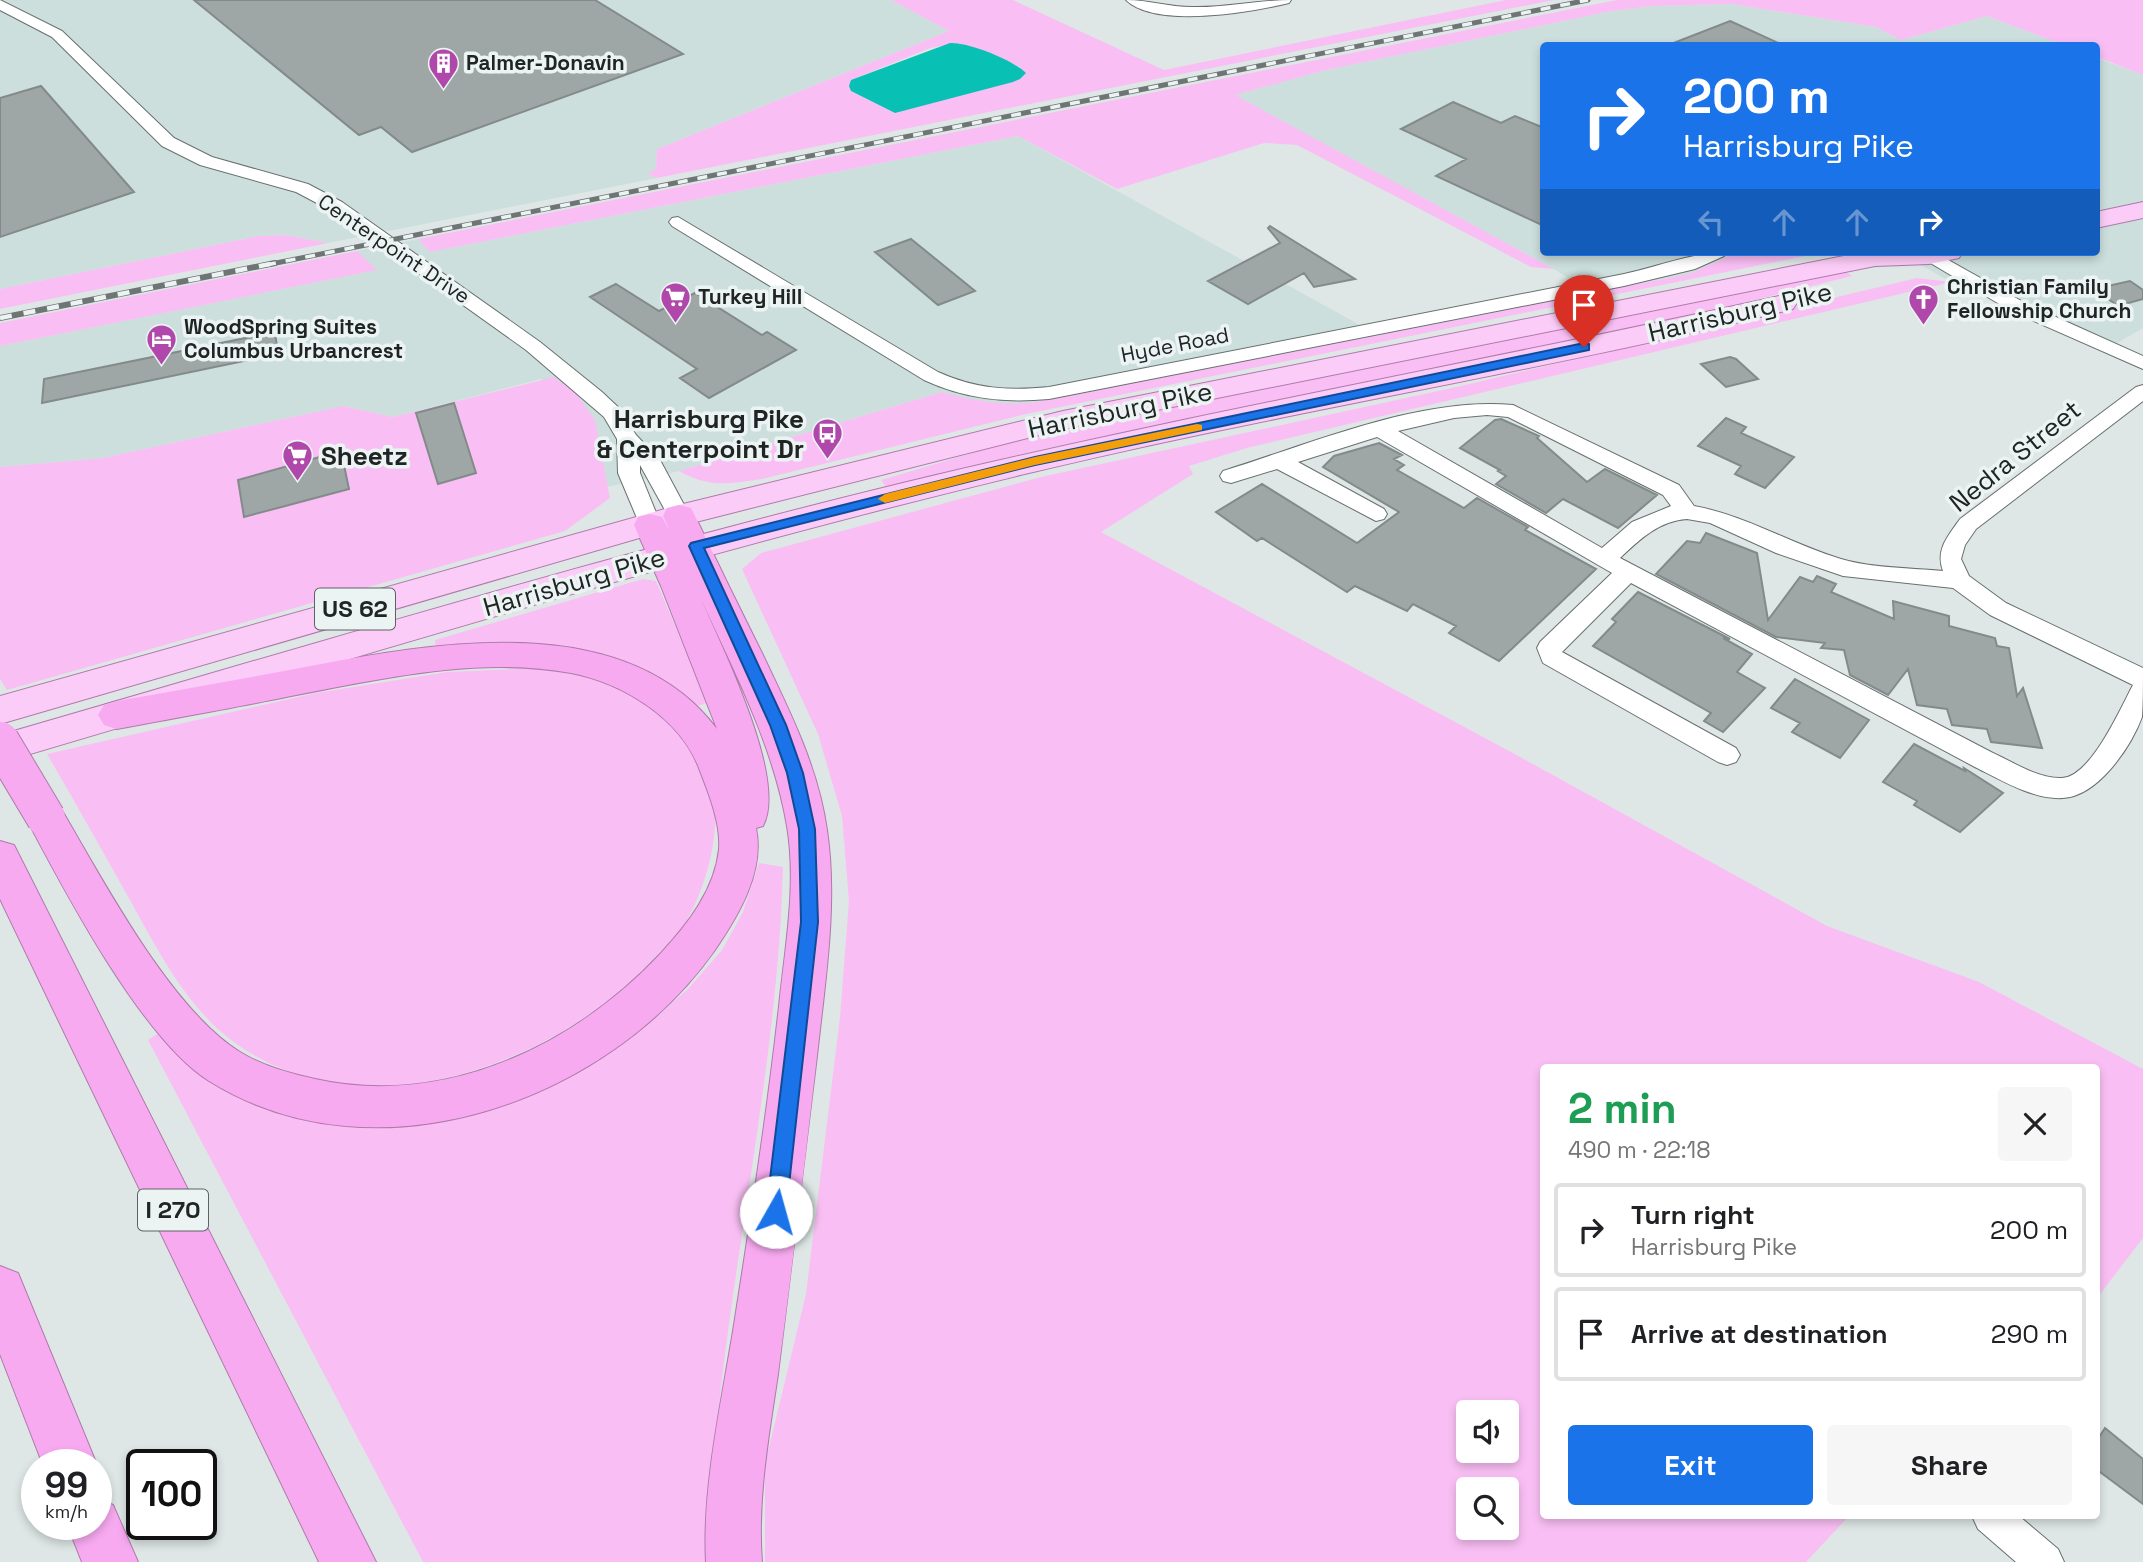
<!DOCTYPE html>
<meta charset="utf-8">
<style>
body{margin:0;font-family:"Space Grotesk",sans-serif;background:#f6f6f6;color:#202124;height:100vh;display:flex;flex-direction:column;font-size:26px;white-space:nowrap}
*{box-sizing:border-box;margin:0}
p{font-size:23px;color:#757577}
.icon{flex:none;width:38px;height:38px;fill:none;stroke:currentColor;stroke-width:2;stroke-linecap:round;stroke-linejoin:round}
.map{position:relative;flex:1;overflow:hidden}
.details{position:absolute;left:1540px;top:1064px;width:560px;height:455px;display:flex;flex-direction:column;background:#fff;border-radius:7px;box-shadow:0 4px 10px #0003}
.details>*{flex:none}
.hud{position:absolute;left:1540px;top:42px;width:560px;height:214px;border-radius:7px;box-shadow:0 4px 10px #0003;background:#1a73e8;color:#fff;overflow:hidden}
.tools{position:absolute;left:1456px;top:1400px;display:grid;gap:14px}
.tools a{display:grid;place-items:center;width:63px;height:63px;border-radius:7px;background:#fff;box-shadow:0 4px 10px #0003;font-size:35px}
.speed{position:absolute;left:21px;top:1449px;display:flex;gap:14px;font-size:35px;font-weight:700;text-align:center}
.speed>*{display:grid;place-content:center;width:91px;height:91px;border-radius:50%;background:#fff;box-shadow:0 4px 10px #0003;line-height:1}
.speed small{font-size:18px;font-weight:400}
.speed .limit{border:4px solid #111;border-radius:10px;background:#fff;color:#111}
.pin{position:absolute;display:grid;place-items:center;width:60px;height:60px;color:#fff;margin:-72px -30px;border-radius:50% 50% 50% 0;rotate:-45deg;box-shadow:0 0 7px #0007}
.pin .icon{rotate:45deg}
.me{position:absolute;width:77px;margin:-38px;rotate:7deg;stroke-linejoin:round;filter:drop-shadow(0 0 5px #0008)}
.turn{display:flex;align-items:center;gap:24px;height:147px;padding:0 28px;font-size:32px}
.turn .icon{width:91px;height:91px;stroke-width:2.5}
.turn b{display:block;font-size:49px;line-height:60px}
.lanes{display:flex;align-items:center;height:66px;padding:0 28px;background:#0003;justify-content:center;gap:35px;direction:ltr}
.lanes .off{opacity:.35}
.round{display:grid;place-items:center;flex:none;width:74px;height:74px;border-radius:7px;background:#f6f6f6}
.head{display:flex;align-items:center;justify-content:space-between;height:119px;padding:0 28px}
h1{font-size:42px;font-weight:600;line-height:52px;color:#1e9e55}
.action{display:flex;gap:14px;margin-top:auto;padding:14px 28px}
.action a{flex:1;height:80px;border-radius:7px;background:#1a73e8;color:#fff;font-size:28px;font-weight:600;line-height:80px;text-align:center}
.action a+a{background:#f6f6f6;color:#202124}
ul{padding:0;list-style:none}
li{display:flex;align-items:center;gap:21px;height:94px;margin:0 14px 10px;padding:0 14px;border:4px solid #e0e0e0;border-radius:7px}
li div{flex:1}
li b{display:block;font-size:26px}
li em{font-style:normal}
.map>svg:first-child{display:block}
</style>
<div class="map">
<svg width="2143" height="1562" viewBox="0 0 2143 1562">
<rect width="100%" height="100%" fill="#dee7e6"/>
<path fill="#ccdfdc" d="M0 0H891L949 31 657 149 656 168 649 174 657 178 328 243 286 235 259 236 0 289Z
M1732 4 1876 27 1901 40 1987 16 2064 45 1544 46V252H1738L1689 274 1590 292 1554 269 1234 95 1326 70 1612 11 1652 6Z
M2097 58 2143 75V328L2105 350 1951 282 1898 252H2096Z
M1018 136 1376 334 1036 402 1009 405 971 401 942 392 679 471 607 487 595 420 541 379 393 417 343 406 103 458 0 467V346L376 270 357 251 418 239 430 252Z"/>
<path fill="#f9bff4" fill-rule="evenodd" d="M891 0H1013L1164 70 1506 0H1554L657 178 648 174 656 168 657 149 949 31ZM959 43 1020 67 895 113 851 91V80L930 48Z
M1617 0H2143V75L2097 57 2096 46 2064 45 1987 16 1901 40 1876 27 1732 4 1652 6 1612 11 1326 70 1235 95 1554 269 1531 267 1297 145 1264 143 1117 189 1018 136 430 252 418 239Z
M286 235 328 243 0 309V289L259 236Z
M357 251 377 270 0 346V323Z
M1738 252H1825L1026 414 762 479C729 484 709 488 679 471L942 392C974 401 1003 406 1036 402L1689 274Z
M1845 271 1852 276 1645 327 1030 452 886 487 881 480 1023 438Z
M1917 278 1951 282 1247 448 1189 466 1193 474 1101 532 1511 752 1827 926 1979 982 2143 1069V1238L2097 1298 2096 1068H1544V1516H1849L1806 1562H765V1464L806 1294 840 1017 849 901 842 816 818 734 742 569 761 553 1041 477 1461 386ZM1468 1412H1507V1451H1468ZM1468 1489H1507V1528H1468Z
M554 377 575 392 595 420 610 498 565 531 7 690 0 679V467L103 458 343 406 393 417Z
M643 579 656 581 708 703 697 706 653 676 617 661 436 648 435 640Z
M536 668C556 672 577 674 597 679 642 692 687 729 707 772 727 815 708 886 684 925 676 938 662 950 651 961 555 1065 365 1134 238 1045 186 1009 157 948 126 893 100 847 74 800 47 754L316 693 447 672Z
M759 863 783 867C778 1075 725 1280 712 1488 710 1512 714 1538 714 1562H423L148 1040 162 1031 319 1116 583 1066 641 1030 688 989 722 950 743 912Z"/>
<path fill="#09c0b4" d="M950 43C968 42 1013 60 1026 73L1020 79 1013 82 895 113 851 91 849 86 851 80Z"/>
<path fill="#9ea7a6" stroke="#828b8a" stroke-width="2" d="M194 0H595L683 54 412 152 381 127 359 135Z
M1730 21 1785 46H1671V44Z
M41 86 134 192 0 237V98Z
M1453 102 1501 123 1515 116 1544 128V226L1436 176 1466 159 1401 129Z
M1270 226 1289 238 1355 279 1314 287 1304 273 1248 304 1208 281 1280 243 1268 228Z
M911 239 975 291 938 305 875 252Z
M2130 281 2143 290V299L2118 306 2094 289Z
M616 284 659 311 695 293 762 335 767 332 796 350 709 398 680 378 697 369 590 297Z
M275 332 278 354 42 403 44 379Z
M1730 357 1736 359 1758 379 1726 387 1701 364Z
M454 403 476 473 438 484 416 413Z
M1726 418 1746 427 1741 433 1794 457 1765 488 1735 474 1741 466 1698 446Z
M1501 419 1539 436 1537 438 1587 482 1605 469 1657 495 1618 528 1563 499 1546 513 1496 484 1506 476 1498 471 1500 470 1460 448 1495 420Z
M1379 443 1402 455 1394 459 1404 465 1397 470 1464 508 1477 498 1528 527 1525 530 1596 569 1499 661 1449 633 1456 626 1413 604 1407 611 1355 586 1347 592 1262 538 1257 541 1216 512 1262 484 1357 543 1399 512 1323 467 1334 456Z
M341 451 349 489 244 517 238 480Z
M1706 533 1757 553 1768 620 1800 577 1813 582 1817 576 1836 584 1831 592 1894 619 1893 601 1949 616V626L1995 638 1997 646 2009 648 2017 696 2023 688 2042 748 1991 742 1987 729 1952 725 1947 709 1917 705 1908 669 1888 695 1850 675 1844 650 1821 648 1825 643 1776 637 1656 574 1687 541 1700 543Z
M1638 592 1730 639 1723 638 1752 654 1737 672 1765 688 1723 732 1704 721 1711 713 1593 646 1616 622 1612 619Z
M1795 679 1869 720 1840 758 1792 732 1800 723 1771 708Z
M1914 744 1965 771 1964 768 2003 793 1960 832 1914 805 1917 801 1883 782Z
M2105 1428 2143 1459V1504L2096 1469V1442Z"/>
<g fill="none" stroke-linecap="round" stroke-linejoin="round">
<defs>
<path id="minor" d="M0 0 62 31 174 138 212 157 308 184 342 202 540 342 602 392 619 408 636 435 660 460 690 516 687 521 679 523 671 521 640 465V473L661 525 658 530 650 532 642 530 618 473 617 439 604 417 526 350 330 210 296 192 200 165 162 146 52 37 0 10Z
M1126 0C1148 0 1169 7 1192 7 1225 8 1258 0 1291 0L1289 3C1252 12 1156 29 1126 0Z
M678 217 938 372C975 389 1009 391 1049 387L1624 274C1657 267 1694 252 1727 252L1724 256 1695 269 1624 286 1049 399C1004 403 965 399 924 380L672 226 669 222 672 218Z
M1912 252H1934L2025 303 2143 356V369L2011 311Z
M2143 385V401L1976 529 1965 545 1961 559 1969 576 2006 603 2143 668C2143 683 2143 703 2142 717 2131 747 2098 796 2063 798 2033 800 1999 779 1973 766L1631 583 1562 652 1736 748 1740 755 1736 762 1727 765 1718 762 1543 663 1537 648 1540 642 1612 573 1377 437 1298 462 1384 509 1387 514 1384 519 1376 521 1277 469 1231 483 1223 481 1220 476 1223 471C1310 444 1422 396 1513 405L1679 485 1694 506C1745 515 1791 544 1841 559 1871 568 1912 568 1943 571 1935 550 1948 536 1960 519L2136 387ZM1487 415 1508 417 1663 495 1671 506 1632 522 1602 548 1398 431 1454 418ZM1687 519 1710 523 1776 553 1843 576 1953 588 1990 615 2133 685C2121 707 2091 777 2062 778 2038 779 2013 762 1991 752L1620 558C1640 539 1659 521 1687 519Z
M1972 1516H2019L2058 1549 2064 1562H2016L1978 1529Z"/>
<path id="primary" d="M2143 202V218L2096 228V212Z
M1864 252H1962L1959 258 1929 264 1875 266 1063 429 684 525 0 724V696L679 505 1063 411Z
M1783 295 1793 297 1797 303 1793 309C1540 372 1282 412 1029 473 682 556 342 662 0 763V735C301 648 602 556 907 482 1197 412 1492 360 1783 295Z"/>
<path id="motorway" d="M679 505 691 508 695 516C717 562 739 607 762 653 789 710 818 766 827 830 838 904 825 982 817 1056 805 1162 792 1268 778 1374 769 1435 757 1500 762 1562H706C702 1489 721 1404 733 1331 750 1223 767 1114 779 1006 785 947 797 885 787 826 773 745 735 673 701 599 722 648 788 779 763 826L756 828C765 871 739 915 715 950 608 1102 376 1185 209 1081 142 1039 64 890 26 818L32 807 46 802 60 807C102 878 170 1009 240 1052 263 1066 288 1073 315 1079 445 1108 574 1046 661 953 688 924 715 889 719 849 721 824 709 794 700 771 682 719 623 683 571 673 478 656 381 679 291 696 233 708 175 718 117 729L104 725 98 715 104 705 117 701C174 691 232 681 289 670 421 645 622 603 717 729L661 586 634 525 638 517 650 514 662 517 670 531 663 516 667 508Z
M0 841 14 845 376 1562H319L0 899Z
M0 1266 18 1273 97 1465 96 1466 43 1465 0 1354Z
M96 1498 113 1505 138 1562H82L67 1524H96Z"/>
</defs>
<use href="#minor" stroke="#68706f" stroke-width="2"/>
<use href="#primary" stroke="#ad7ba9" stroke-width="2"/>
<use href="#motorway" stroke="#ad7ba9" stroke-width="2"/>
<use href="#minor" fill="#fff" fill-rule="evenodd"/>
<use href="#primary" fill="#fbccf7" fill-rule="evenodd"/>
<use href="#motorway" fill="#f8aaf1" fill-rule="evenodd"/>
<defs>
<path id="rail-far1" d="M266 265 1588 0"/>
<path id="rail" d="M0 318 275 263"/>
</defs>
<use href="#rail-far1" stroke="#6f7575" stroke-width="5"/>
<use href="#rail" stroke="#6f7575" stroke-width="6"/>
<use href="#rail-far1" stroke="#ebf4f3" stroke-width="3.5" stroke-dasharray="10" stroke-linecap="butt"/>
<use href="#rail" stroke="#ebf4f3" stroke-width="4.5" stroke-dasharray="12" stroke-linecap="butt"/>
<defs>
<path id="motorway-bridge" d="M0 741 46 818"/>
</defs>
<use href="#motorway-bridge" stroke="#ad7ba9" stroke-width="40" stroke-linecap="butt"/>
<use href="#motorway-bridge" stroke="#f8aaf1" stroke-width="38"/>
</g>
<path fill="#1a73e8" stroke="#114b97" stroke-width="2" d="M1584 343 1589 344V350L1035 465 704 548 786 725 803 773 815 829 818 922 786 1212 783 1219 776 1222 769 1219 766 1212 801 922 799 829 787 773 770 725 689 546 691 543 1035 457Z"/>
<path fill="#f59e0b" d="M1197 424 1202 425V430L1035 465 885 503 878 499 885 494 1035 457Z"/>
<defs>
<symbol id="building-pin" viewBox="-11 -11 22 30"><path d="M0 17L-7.5 6A9.5 9.5 0 1 1 7.5 6Z" fill="#b048ab" stroke="#ebf4f3"/><path d="M-4-6H4V6H1V3H-1V6H-4ZM-2.5-4.3h1.7v1.8h-1.7ZM.8-4.3h1.7v1.8H.8ZM-2.5-1h1.7V.8h-1.7ZM.8-1h1.7V.8H.8Z" fill="#fff"/></symbol>
<symbol id="supermarket-pin" viewBox="-11 -11 22 30"><path d="M0 17L-7.5 6A9.5 9.5 0 1 1 7.5 6Z" fill="#b048ab" stroke="#ebf4f3"/><path d="M-6-5.5h2.5l.6 2H6L4.5 2H-2.5L-4.4-4H-6ZM-1.5 3.2a1.3 1.3 0 1 0 .1 0ZM3 3.2a1.3 1.3 0 1 0 .1 0Z" fill="#fff"/></symbol>
<symbol id="church-pin" viewBox="-11 -11 22 30"><path d="M0 17L-7.5 6A9.5 9.5 0 1 1 7.5 6Z" fill="#b048ab" stroke="#ebf4f3"/><path d="M-1.2-6h2.4v3.5h3.3v2.4h-3.3V6h-2.4V-.1h-3.3v-2.4h3.3Z" fill="#fff"/></symbol>
<symbol id="hotel-pin" viewBox="-11 -11 22 30"><path d="M0 17L-7.5 6A9.5 9.5 0 1 1 7.5 6Z" fill="#b048ab" stroke="#ebf4f3"/><path d="M-6-4.5h1.5V1H6V5H4.5V3h-9V5H-6ZM-4 0a1.8 1.8 0 1 1 3.6 0ZM.5 0V-2.5h3Q6-2.5 6 0Z" fill="#fff"/></symbol>
<symbol id="bus-pin" viewBox="-11 -11 22 30"><path d="M0 17L-7.5 6A9.5 9.5 0 1 1 7.5 6Z" fill="#b048ab" stroke="#ebf4f3"/><path d="M-5-6H5V4H4V6H2V4H-2V6H-4V4H-5ZM-3.5-4V0h7V-4ZM-3.5 1.2v1.5H-2V1.2ZM2 1.2v1.5H3.5V1.2Z" fill="#fff"/></symbol>
</defs>
<g fill-rule="evenodd">
<use href="#building-pin" x="426" y="46" width="35" height="47"/>
<use href="#supermarket-pin" x="658" y="280" width="35" height="47"/>
<use href="#church-pin" x="1906" y="282" width="35" height="47"/>
<use href="#hotel-pin" x="144" y="322" width="35" height="47"/>
<use href="#bus-pin" x="810" y="416" width="35" height="47"/>
<use href="#supermarket-pin" x="280" y="438" width="35" height="47"/>
</g>
<g text-anchor="middle" stroke-width="7" stroke-linejoin="round" paint-order="stroke">
<g font-size="21" font-weight="bold" fill="#212424" stroke="#ebf4f3" text-anchor="start">
<text x="466" y="70">Palmer-Donavin</text>
<text x="1947" y="294">Christian Family<tspan x="1947" dy="24">Fellowship Church</tspan></text>
<text x="698" y="304">Turkey Hill</text>
<text x="184" y="334">WoodSpring Suites<tspan x="184" dy="24">Columbus Urbancrest</tspan></text>
</g>
<g font-size="21" fill="#212424" stroke="#ebf4f3">
<text transform="translate(394 249) rotate(34)" y="7">Centerpoint Drive</text>
<text transform="translate(1175 345) rotate(-11)" y="7">Hyde Road</text>
</g>
<g fill="#ebf4f3" stroke="#5e6262" stroke-width="2">
<rect x="315" y="588.5" width="80" height="41" rx="5"/>
<rect x="138" y="1189.5" width="70" height="41" rx="5"/>
</g>
<g font-size="24" font-weight="bold" fill="#212424">
<text x="355" y="617">US 62</text>
<text x="173" y="1218">I 270</text>
</g>
<g font-size="26" fill="#212424" stroke="#ebf4f3">
<text transform="translate(1740 312) rotate(-13)" y="9">Harrisburg Pike</text>
<text transform="translate(1120 410) rotate(-12)" y="9">Harrisburg Pike</text>
<text transform="translate(2015 456) rotate(-39)" y="9">Nedra Street</text>
<text transform="translate(574 582) rotate(-16)" y="9">Harrisburg Pike</text>
</g>
<g font-size="26" font-weight="bold" fill="#212424" stroke="#ebf4f3" text-anchor="end">
<text x="804" y="428">Harrisburg Pike<tspan x="804" dy="30">&amp; Centerpoint Dr</tspan></text>
<text x="321" y="465" text-anchor="start">Sheetz</text>
</g>
</g>
</svg>
<div class="tools">
<a><svg class="icon" aria-label="sound" viewBox="0 0 24 24"><path d="M4 9h4l5-4v14l-5-4H4zM17 9q2 3 0 6"/></svg></a>
<a><svg class="icon" aria-label="search" viewBox="0 0 24 24"><circle cx="10" cy="10" r="6"/><path d="M15 15l6 6"/></svg></a>
</div>
<div class="speed"><div>99<small>km/h</small></div><div class="limit">100</div></div>
<div class="pin" style="left:1584px;top:347px;background:#d93025"><svg class="icon" aria-label="arrive" viewBox="0 0 24 24"><path d="M6 21V4h12l-3 4 3 4H6"/></svg></div>
<svg class="me" style="left:776px;top:1212px" viewBox="-20 -20 40 40"><circle r="19" fill="#fff"/><path d="M0-13L10 11 0 6-10 11z" fill="#1a73e8"/></svg>
<div class="hud">
<div class="turn"><svg class="icon" aria-label="right" viewBox="0 0 24 24"><path d="M7 20v-9h11M14 6l5 5-5 5"/></svg><div><b>200 m</b>Harrisburg Pike</div></div>
<div class="lanes"><svg class="icon off" aria-label="left" viewBox="0 0 24 24"><path d="M17 20v-9H6M10 6l-5 5 5 5"/></svg><svg class="icon off" aria-label="ahead" viewBox="0 0 24 24"><path d="M12 20V5M6 11l6-6 6 6"/></svg><svg class="icon off" aria-label="ahead" viewBox="0 0 24 24"><path d="M12 20V5M6 11l6-6 6 6"/></svg><svg class="icon" aria-label="right" viewBox="0 0 24 24"><path d="M7 20v-9h11M14 6l5 5-5 5"/></svg></div>
</div>
<section class="details">
<div class="head"><div><h1>2 min</h1><p>490 m · 22:18</p></div><a class="round"><svg class="icon" aria-label="close" viewBox="0 0 24 24"><path d="M6 6l12 12M18 6L6 18"/></svg></a></div>
<ul>
<li><svg class="icon" aria-label="right" viewBox="0 0 24 24"><path d="M7 20v-9h11M14 6l5 5-5 5"/></svg><div><b>Turn right</b><p>Harrisburg Pike</p></div><em>200 m</em></li>
<li><svg class="icon" aria-label="arrive" viewBox="0 0 24 24"><path d="M6 21V4h12l-3 4 3 4H6"/></svg><div><b>Arrive at destination</b></div><em>290 m</em></li>
</ul>
<div class="action"><a>Exit</a><a>Share</a></div>
</section>
</div>
